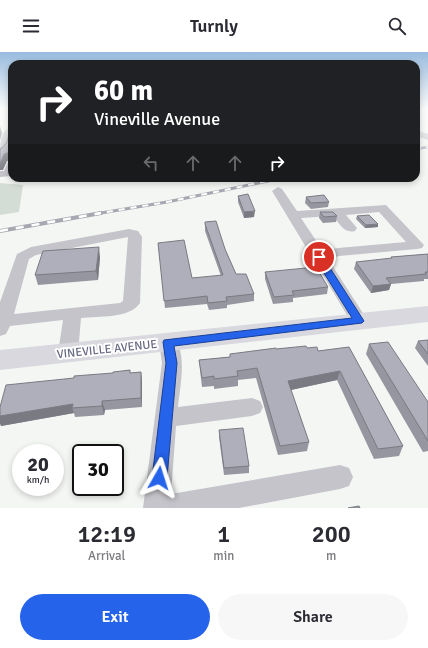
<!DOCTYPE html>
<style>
body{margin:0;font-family:Signika,sans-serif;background:#f7f7f7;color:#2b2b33;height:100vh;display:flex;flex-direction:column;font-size:15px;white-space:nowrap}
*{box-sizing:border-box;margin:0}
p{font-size:13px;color:#7c7c81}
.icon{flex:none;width:22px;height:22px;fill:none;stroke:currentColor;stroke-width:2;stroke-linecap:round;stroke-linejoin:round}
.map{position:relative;height:456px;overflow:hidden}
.details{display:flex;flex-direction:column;background:#fff;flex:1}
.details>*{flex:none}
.hud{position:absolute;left:8px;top:8px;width:412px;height:122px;border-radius:12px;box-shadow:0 2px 6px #0003;background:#202124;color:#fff;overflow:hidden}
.speed{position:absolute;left:12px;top:392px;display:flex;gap:8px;font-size:20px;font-weight:700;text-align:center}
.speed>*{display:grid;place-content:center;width:52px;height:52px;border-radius:50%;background:#fff;box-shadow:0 2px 6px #0003;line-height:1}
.speed small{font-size:10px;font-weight:400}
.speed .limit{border:2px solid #111;border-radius:6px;background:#fff;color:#111}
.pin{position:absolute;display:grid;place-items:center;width:34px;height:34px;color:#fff;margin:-17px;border:2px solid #fff;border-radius:50%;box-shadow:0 1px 4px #0007}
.me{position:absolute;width:44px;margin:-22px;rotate:6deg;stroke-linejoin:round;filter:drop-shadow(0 0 3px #0008)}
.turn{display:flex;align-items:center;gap:14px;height:84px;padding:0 20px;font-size:18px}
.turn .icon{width:52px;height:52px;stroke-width:2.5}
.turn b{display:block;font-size:28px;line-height:34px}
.lanes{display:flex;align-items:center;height:38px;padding:0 20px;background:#0003;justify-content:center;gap:20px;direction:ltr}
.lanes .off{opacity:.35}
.eta{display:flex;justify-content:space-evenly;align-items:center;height:68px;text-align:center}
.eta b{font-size:24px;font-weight:600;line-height:28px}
.primary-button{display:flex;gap:8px;margin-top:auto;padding:8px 20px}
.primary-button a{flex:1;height:46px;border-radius:24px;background:#2563eb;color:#fff;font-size:16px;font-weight:600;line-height:46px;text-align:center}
.primary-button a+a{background:#f7f7f7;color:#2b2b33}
header{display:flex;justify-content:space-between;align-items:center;height:52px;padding:0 20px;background:#fff;font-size:18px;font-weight:600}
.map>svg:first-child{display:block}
</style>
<header><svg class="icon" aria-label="menu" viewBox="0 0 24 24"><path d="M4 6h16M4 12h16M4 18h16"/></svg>Turnly<svg class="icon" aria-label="search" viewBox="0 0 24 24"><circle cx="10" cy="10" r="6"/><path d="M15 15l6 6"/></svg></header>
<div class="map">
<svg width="428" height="456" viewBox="0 0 428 456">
<rect width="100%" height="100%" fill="#f4f6f3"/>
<path fill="#d4dcd6" d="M0 131 23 133 19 160 0 163Z"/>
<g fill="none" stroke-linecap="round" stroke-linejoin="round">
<path fill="#c4c4ca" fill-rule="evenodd" d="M9 76 12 77C12 85 8 102 0 104 0 95 0 79 9 76Z
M416 78 428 82V88L416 84Z
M12 109V124L0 125V119H4L8 110Z
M278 135 282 137 297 159 386 153 424 193 422 196 417 197 339 204 328 207 368 269 365 273 359 275 353 273 272 139ZM379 160 406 190 338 196 323 199 301 166 333 164C339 171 344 182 355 179L357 176 346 163Z
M129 177 138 179 142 185 140 251C129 267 99 264 81 266L78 301 75 306 68 308 61 306 58 301 63 268 10 274 6 282 0 284V250L17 202 31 195ZM128 185 123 249 120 251 14 262 29 207 36 203Z
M168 283 175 285C187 306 180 333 178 355L252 346 260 349 263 355 260 361 252 364 176 374 171 442 340 413 349 416 353 425 349 434 340 437 239 456H143L162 311 159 290 161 285Z"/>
<path fill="#d8d8de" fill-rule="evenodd" d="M428 254V270L0 318V298Z"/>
<defs>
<path id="rail-far2" d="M416 97 428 95"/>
<path id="rail-far1" d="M95 162 167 150 282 126"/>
<path id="rail" d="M0 179 101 161"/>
</defs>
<use href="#rail-far2" stroke="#a6a7b0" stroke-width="2.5"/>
<use href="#rail-far1" stroke="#a6a7b0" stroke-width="3"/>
<use href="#rail" stroke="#a6a7b0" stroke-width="4"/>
<use href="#rail-far2" stroke="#fff" stroke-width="1.5" stroke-dasharray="5" stroke-linecap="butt"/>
<use href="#rail-far1" stroke="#fff" stroke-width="2" stroke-dasharray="6" stroke-linecap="butt"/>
<use href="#rail" stroke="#fff" stroke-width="2.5" stroke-dasharray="8" stroke-linecap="butt"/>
</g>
<path fill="#9696a0" d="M238 144 254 165 244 166 238 150Z
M306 145 329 150 328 155 311 157 305 151Z
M320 160 337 164 336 170 323 171 319 166Z
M357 164 378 175 365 176 356 167Z
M205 172 225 197 236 222 254 242V249L227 253V256L209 258 207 252 165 256 158 191 192 226 221 224 205 179Z
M428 202V227H424V229L391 232 389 238 371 241 354 217 356 210 390 207 391 205Z
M100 205 98 228 38 233 35 223Z
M265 220 328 235 327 242 293 246V250L273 252 265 227Z
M428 288V314L415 296 418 289Z
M369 292 428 350V399L423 400 366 302Z
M349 295 403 394 399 404 374 407 337 328 291 338 309 390 307 399 278 403 256 326 238 328V334L214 337V334L202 335 200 318 199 308 230 305V302L276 297 307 296 318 299Z
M130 318V321L141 320 142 329V355L105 358 104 363 75 365 74 361 1 374 0 371V355L113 321Z
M219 378 249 414V421L224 423 219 385Z"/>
<path fill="#7a7a82" d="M0 74 2 81 0 88Z
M10 100 12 108 7 109 3 118H0V110L4 102Z
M255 159 254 165 244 166V160Z
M378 172V175L365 176 366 173Z
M99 195 100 205 98 228 96 219Z
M391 232 389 238 371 241 373 234Z
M340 319 337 328 286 339 288 329Z
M141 320 142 329V355L141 346Z
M102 349 105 358 104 363 102 354Z
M73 352 72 356 74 361 1 374 0 371V364Z"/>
<path fill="#aeafba" stroke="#7a7a82" d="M11 73H12V110H11V102L10 100 4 102 1 110H0V97L2 96 7 90Z
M248 142 255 159 244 160 238 144Z
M324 143 329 150 311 151 306 145Z
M320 160H333L337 164 324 165Z
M369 163 378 172 366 173 357 164Z
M216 169 225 197 236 222H246L254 242 226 245 227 249 208 251 207 244 164 249 158 191 184 188 192 226 223 223 205 172V170Z
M99 195 96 219 35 223 43 199Z
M428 202V220H425L426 222 386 226 391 232 373 234 356 210 392 206 391 205Z
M316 215 328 235 292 239 294 243 274 245 265 220Z
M428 288V302L418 289Z
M388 290 428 350V389L369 292Z
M306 294 307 296 317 295 318 299 349 295 403 394 378 397 340 319 288 329 309 390 280 394 257 316 237 319 238 324 214 327V324L202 326 199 308 230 305V302L276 296V297Z
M130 318V321L141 320V346L102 349V354L72 356 73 352 0 364V355L6 333 74 326V324L113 321V320Z
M243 376 249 414 224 416 219 378Z
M359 454 360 456H348Z"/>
<linearGradient id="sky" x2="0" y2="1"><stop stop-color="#99bbde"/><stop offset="0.47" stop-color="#fafbfa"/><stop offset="1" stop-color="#fafbfa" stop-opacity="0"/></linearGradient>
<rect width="428" height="121" fill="url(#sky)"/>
<path fill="#2563eb" stroke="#184099" d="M316 203H319L323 205 364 269 362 271 174 294 177 311 167 426 165 431 159 433 154 431 152 426 166 311 163 290 164 288 352 266 314 205Z"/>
<g text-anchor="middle" stroke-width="4" stroke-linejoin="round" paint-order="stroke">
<g font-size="12" fill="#676882" stroke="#fff">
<text transform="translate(107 297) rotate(-6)" y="4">VINEVILLE AVENUE</text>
</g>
</g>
</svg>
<div class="speed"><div>20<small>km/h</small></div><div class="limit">30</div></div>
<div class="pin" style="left:319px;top:205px;background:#d93025"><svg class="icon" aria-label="arrive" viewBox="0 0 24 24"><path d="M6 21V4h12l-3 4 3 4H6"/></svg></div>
<svg class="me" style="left:159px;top:426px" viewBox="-20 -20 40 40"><path d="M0-17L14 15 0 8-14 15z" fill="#2563eb" stroke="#fff" stroke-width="4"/></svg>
<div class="hud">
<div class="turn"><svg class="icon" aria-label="right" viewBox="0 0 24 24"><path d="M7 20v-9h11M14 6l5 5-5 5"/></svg><div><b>60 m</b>Vineville Avenue</div></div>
<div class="lanes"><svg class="icon off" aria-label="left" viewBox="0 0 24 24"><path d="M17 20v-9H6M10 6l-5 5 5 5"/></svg><svg class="icon off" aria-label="ahead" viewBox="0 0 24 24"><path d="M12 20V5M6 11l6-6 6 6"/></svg><svg class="icon off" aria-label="ahead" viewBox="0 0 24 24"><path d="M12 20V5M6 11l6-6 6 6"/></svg><svg class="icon" aria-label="right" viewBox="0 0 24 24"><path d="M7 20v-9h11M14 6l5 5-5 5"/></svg></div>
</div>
</div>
<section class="details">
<div class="eta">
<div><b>12:19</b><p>Arrival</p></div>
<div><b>1</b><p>min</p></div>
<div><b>200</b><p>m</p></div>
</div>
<div class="primary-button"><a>Exit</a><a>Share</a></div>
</section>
